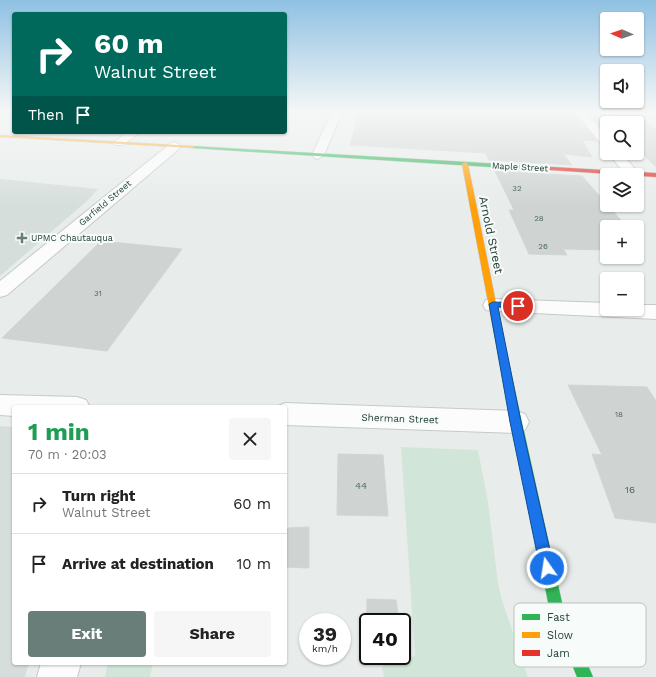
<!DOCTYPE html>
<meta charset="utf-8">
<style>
body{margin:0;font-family:"Work Sans",sans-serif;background:#f6f6f6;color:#222;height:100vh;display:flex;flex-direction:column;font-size:15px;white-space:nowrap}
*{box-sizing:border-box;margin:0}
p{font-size:13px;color:#767676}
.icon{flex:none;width:22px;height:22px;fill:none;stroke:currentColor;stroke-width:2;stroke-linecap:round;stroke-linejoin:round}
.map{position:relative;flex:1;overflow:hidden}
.side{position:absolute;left:12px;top:405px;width:275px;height:260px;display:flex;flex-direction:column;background:#fff;border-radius:4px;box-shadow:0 1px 3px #0004}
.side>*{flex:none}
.hud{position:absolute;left:12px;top:12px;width:275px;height:122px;border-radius:4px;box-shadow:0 1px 3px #0004;background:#00695c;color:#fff;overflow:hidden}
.needle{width:26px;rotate:272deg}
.fabs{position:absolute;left:600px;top:12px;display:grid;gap:8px}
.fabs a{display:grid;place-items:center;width:44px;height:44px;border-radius:4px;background:#fff;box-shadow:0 1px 3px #0004;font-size:20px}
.speed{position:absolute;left:299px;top:613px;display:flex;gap:8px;font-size:20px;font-weight:700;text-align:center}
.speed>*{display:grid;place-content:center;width:52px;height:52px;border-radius:50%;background:#fff;box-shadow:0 1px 3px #0004;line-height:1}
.speed small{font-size:10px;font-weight:400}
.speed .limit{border:2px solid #111;border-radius:6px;background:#fff;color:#111}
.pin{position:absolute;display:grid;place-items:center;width:34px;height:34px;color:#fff;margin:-17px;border:2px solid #fff;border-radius:50%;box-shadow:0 1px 4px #0007}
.me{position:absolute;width:44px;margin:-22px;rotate:347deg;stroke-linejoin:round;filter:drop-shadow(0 0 3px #0008)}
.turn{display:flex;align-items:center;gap:14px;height:84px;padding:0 16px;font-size:18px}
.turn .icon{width:52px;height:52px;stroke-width:2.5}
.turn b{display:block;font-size:28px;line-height:34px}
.then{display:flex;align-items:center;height:38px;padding:0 16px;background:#0003;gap:8px;font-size:15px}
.round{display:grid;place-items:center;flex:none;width:42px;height:42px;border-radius:4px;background:#f6f6f6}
.headline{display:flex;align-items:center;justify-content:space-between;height:68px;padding:0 16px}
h1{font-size:24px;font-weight:700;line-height:30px;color:#1e9e55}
.button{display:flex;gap:8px;margin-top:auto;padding:8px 16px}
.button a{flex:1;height:46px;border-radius:4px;background:#697e78;color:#fff;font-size:16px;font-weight:700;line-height:46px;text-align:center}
.button a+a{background:#f6f6f6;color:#222}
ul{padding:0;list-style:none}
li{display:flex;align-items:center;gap:12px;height:60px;padding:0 16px;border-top:1px solid #e0e0e0}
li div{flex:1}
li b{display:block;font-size:15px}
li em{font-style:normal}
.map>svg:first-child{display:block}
</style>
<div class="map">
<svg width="656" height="677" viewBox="0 0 656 677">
<rect width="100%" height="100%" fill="#e8edeb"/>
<path fill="#d6dedb" d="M0 179 98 189 88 200 0 276Z
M0 426 14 427V663H29L25 677H0Z"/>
<path fill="#d1e6d8" d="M401 447 478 450 488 502 498 583 502 600 528 677H384L382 666 415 656Z
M108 663H153L150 677H105Z"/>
<path fill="#cfd4d2" stroke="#d1d6d4" d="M359 112H525L527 114 575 115 597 141 582 140 592 157 563 154 572 165 489 160 486 153 350 145Z
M590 115 640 117 656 130V167L637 148V123H607V135Z
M495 171 582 176 627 227H607V250L563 249 567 255 529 254 509 210H514Z
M101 241 182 249 107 351 2 338Z
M568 385 647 387 656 401V523L615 518 592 454 602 455Z
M338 454 383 455 388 516 337 515Z
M309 527V568L285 567 287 528Z
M367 599 396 600 399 622H368V654H366Z"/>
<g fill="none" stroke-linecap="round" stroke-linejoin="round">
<defs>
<path id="street" d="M332 112H342L324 155 318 159 314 158 312 155Z
M575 112H585L607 137V148L603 146Z
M618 112H656V116L623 115Z
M127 132H140L123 145H115L113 143Z
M175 142 181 146 179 149 7 295 0 297V281L171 143Z
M608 153H621L636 170 638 173 636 175H626Z
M493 299 607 303V309H637V305H656V319L493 311 486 310 483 305 486 300Z
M0 395 77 397 86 400 90 407H14V416L0 415Z
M285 403 516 411 525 414 529 422 525 430 516 433 285 425V407H276Z
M41 663H81L77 677H37Z"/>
<path id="fast" d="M193 146 536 166 539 168 536 170 191 148V146Z
M496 320 500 323 563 607 593 677H577L549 607 492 323Z"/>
<path id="slow" d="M0 135 193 146 195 147 193 148 0 137Z
M465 162 468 164 500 323 496 326 492 323 462 164Z"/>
<path id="jam" d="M536 166 656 173V177L534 169 533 168Z"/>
</defs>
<use href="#street" stroke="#c5cac8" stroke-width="2"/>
<use href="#fast" stroke="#c3cbc8" stroke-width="1"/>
<use href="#slow" stroke="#c3cbc8" stroke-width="1"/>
<use href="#jam" stroke="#c3cbc8" stroke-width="1"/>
<use href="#street" fill="#fcfcfc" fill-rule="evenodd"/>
<use href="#fast" fill="#30b455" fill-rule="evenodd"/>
<use href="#slow" fill="#ff9f0a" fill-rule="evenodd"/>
<use href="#jam" fill="#e5322d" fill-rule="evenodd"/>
</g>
<linearGradient id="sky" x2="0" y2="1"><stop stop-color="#8fc1e3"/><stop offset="0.54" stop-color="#f5f7f6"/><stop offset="1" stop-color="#f5f7f6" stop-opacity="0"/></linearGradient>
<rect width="656" height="206" fill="url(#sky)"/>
<path fill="#1a73e8" stroke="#114b97" d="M493 302 518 303 522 306 518 308 498 307 521 422 554 568 552 573 547 575 542 573 540 568 510 422 489 304Z"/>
<path fill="#697e78" stroke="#f7fbf9" stroke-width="1.5" d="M20 232h4v4h4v4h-4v4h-4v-4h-4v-4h4z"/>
<g text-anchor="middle" stroke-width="4" stroke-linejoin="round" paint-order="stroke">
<g font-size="8" fill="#506761">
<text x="517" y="191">32</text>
<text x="539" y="221">28</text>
<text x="543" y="249">26</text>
<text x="98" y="296">31</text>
<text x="619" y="417">18</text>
</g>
<g font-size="9" fill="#24423a" stroke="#f7fbf9">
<text transform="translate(520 167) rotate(3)" y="3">Maple Street</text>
<text transform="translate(105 203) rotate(-40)" y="3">Garfield Street</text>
</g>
<g font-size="9" fill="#24423a" stroke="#f7fbf9" text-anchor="start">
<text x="31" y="241">UPMC Chautauqua</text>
</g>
<g font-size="10" fill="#24423a" stroke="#f7fbf9">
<text transform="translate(400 418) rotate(2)" y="4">Sherman Street</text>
</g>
<g font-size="10" fill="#506761">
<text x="361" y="489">44</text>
<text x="630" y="493">16</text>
</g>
<g font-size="12" fill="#24423a" stroke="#f7fbf9">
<text transform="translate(491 235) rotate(78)" y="4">Arnold Street</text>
</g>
</g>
<rect x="514" y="603" width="132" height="64" rx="6" fill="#f7fbf9" stroke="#b8c4c0" stroke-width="1"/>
<rect x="522" y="614" width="18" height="6" fill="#30b455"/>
<rect x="522" y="632" width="18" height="6" fill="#ff9f0a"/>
<rect x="522" y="650" width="18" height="6" fill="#e5322d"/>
<g font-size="11" fill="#24423a">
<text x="547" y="621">Fast</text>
<text x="547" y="639">Slow</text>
<text x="547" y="657">Jam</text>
</g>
</svg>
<div class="fabs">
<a><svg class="needle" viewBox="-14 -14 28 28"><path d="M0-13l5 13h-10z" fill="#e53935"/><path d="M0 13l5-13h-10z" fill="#767676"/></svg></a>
<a><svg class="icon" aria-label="sound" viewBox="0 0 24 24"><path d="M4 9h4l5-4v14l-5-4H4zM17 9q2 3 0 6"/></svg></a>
<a><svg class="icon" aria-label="search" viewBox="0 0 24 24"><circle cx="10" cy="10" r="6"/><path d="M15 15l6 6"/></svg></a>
<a><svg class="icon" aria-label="layers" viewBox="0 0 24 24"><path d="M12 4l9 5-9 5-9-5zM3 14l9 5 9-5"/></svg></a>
<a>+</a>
<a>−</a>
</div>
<div class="speed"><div>39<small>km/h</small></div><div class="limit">40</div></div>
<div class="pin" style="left:518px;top:306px;background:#d93025"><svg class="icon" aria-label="arrive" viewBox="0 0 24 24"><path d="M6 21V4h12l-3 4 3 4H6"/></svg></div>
<svg class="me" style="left:547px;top:568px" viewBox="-20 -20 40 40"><circle r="17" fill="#1a73e8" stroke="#fff" stroke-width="3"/><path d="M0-11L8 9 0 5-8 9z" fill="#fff"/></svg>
<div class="hud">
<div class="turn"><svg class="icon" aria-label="right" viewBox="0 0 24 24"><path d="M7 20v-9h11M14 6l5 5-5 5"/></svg><div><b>60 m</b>Walnut Street</div></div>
<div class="then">Then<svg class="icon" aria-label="arrive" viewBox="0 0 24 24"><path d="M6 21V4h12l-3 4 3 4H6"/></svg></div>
</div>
<section class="side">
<div class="headline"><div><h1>1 min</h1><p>70 m · 20:03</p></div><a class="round"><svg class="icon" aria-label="close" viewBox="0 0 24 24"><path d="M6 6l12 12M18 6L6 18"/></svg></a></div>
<ul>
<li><svg class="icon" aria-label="right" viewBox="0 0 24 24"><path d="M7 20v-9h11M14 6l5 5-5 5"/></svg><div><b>Turn right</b><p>Walnut Street</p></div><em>60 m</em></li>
<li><svg class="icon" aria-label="arrive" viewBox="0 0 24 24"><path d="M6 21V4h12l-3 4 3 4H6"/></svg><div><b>Arrive at destination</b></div><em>10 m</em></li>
</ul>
<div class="button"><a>Exit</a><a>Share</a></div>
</section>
</div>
